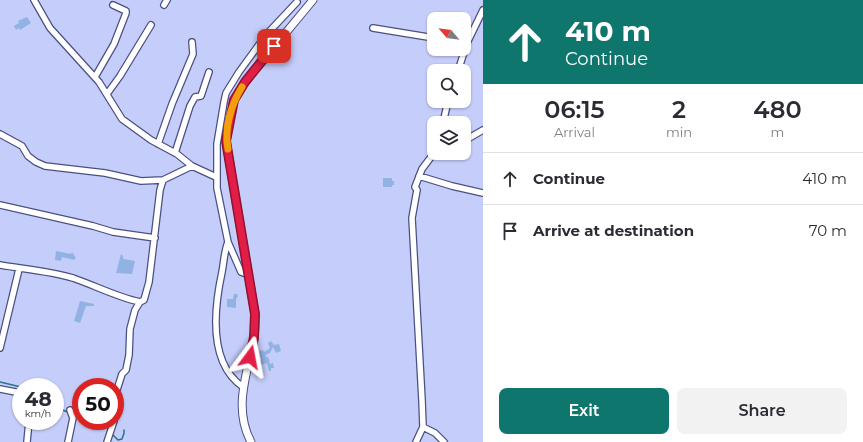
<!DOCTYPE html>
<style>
body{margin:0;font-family:Montserrat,sans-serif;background:#f2f2f3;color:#2b2b33;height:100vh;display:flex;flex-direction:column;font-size:15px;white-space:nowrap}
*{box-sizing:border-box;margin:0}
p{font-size:13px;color:#7c7c81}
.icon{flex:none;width:22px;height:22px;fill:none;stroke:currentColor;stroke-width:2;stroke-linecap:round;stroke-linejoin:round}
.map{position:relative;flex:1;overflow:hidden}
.sheet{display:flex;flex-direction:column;background:#fff;width:380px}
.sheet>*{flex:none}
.hud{background:#0f766e;color:#fff;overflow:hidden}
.needle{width:26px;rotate:299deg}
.buttons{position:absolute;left:427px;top:12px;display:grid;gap:8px}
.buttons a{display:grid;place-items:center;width:44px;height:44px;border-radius:8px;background:#fff;box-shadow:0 1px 3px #0004;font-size:20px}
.speed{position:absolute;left:12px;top:378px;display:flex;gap:8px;font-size:20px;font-weight:700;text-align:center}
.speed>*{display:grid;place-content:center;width:52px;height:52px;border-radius:50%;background:#fff;box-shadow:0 1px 3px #0004;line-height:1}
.speed small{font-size:10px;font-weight:400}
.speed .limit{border:6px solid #d22;background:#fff;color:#111}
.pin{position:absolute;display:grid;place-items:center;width:34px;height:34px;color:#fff;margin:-17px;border-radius:8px;box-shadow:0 2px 6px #0006}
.me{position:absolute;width:44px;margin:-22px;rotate:13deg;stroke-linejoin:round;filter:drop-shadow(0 0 3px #0008)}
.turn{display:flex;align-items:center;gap:14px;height:84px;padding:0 16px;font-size:18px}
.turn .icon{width:52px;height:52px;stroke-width:2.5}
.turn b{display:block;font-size:28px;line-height:34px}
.eta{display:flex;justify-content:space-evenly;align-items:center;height:68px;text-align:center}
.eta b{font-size:24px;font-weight:600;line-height:28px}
.cta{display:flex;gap:8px;margin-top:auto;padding:8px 16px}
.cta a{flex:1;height:46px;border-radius:8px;background:#0f766e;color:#fff;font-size:16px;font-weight:600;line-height:46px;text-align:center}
.cta a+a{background:#f2f2f3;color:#2b2b33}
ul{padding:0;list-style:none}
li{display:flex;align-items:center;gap:12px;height:52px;padding:0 16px;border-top:1px solid #e1e1e2}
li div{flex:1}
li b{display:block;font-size:15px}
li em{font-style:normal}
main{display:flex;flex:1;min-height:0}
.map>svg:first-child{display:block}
</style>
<main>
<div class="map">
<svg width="483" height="442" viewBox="0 0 483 442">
<rect width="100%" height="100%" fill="#c5cdfa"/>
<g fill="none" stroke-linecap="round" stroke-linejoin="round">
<path stroke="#2a738b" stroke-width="1.5" d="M0 382 21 387
M55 407 70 413
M73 413 81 412
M103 421 108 430
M112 434 118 440 122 439 124 433V430"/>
</g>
<path fill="#91b3e4" d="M27 17 31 23 20 30 19 28 16 30 14 26 19 23 18 21Z
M383 178H392V181H394V185H392V187H383Z
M56 251 71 254 72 252 76 258 74 260 62 257 61 261 55 260Z
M121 254 123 256V259L135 261 132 274 116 273Z
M234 294H237L238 296 236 299V308L227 307V299H233Z
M80 301 94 304V306H86L80 323 74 321Z
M271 341 274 345 279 344 281 351 276 353 273 347 270 353 265 355 269 359 270 364 273 363 274 368H271V371H269L267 363 260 365 259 361 261 360V357L257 359 256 357 260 355 259 351 263 350 264 352 270 348 268 343Z"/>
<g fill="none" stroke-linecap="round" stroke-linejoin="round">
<defs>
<path id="street" d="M34 0 50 28 99 82 122 119 151 140 177 154 192 166 216 177
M164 5 167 0
M373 28 428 37 434 36
M458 71 467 43 483 10
M95 77 114 44 126 13V11L113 5
M107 94 120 76 151 25
M443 123 448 101
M0 134 22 146 28 156 36 162 45 166 105 173 141 181 163 180
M464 141 483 130
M158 144 172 104 193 54 192 42
M175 153 190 106 195 97 201 96 209 72
M419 176 452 186 483 193
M0 205 93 226 113 232 155 238
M228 242C224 252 224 262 222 272 214 309 208 363 243 387
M0 265C24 269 50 271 73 278 96 286 117 297 140 302
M249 275 241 272 228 242 217 188V144L224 102 226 93 239 72 266 35 297 2
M0 348 19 269
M0 389 21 393
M115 418 118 409 115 396 122 374 126 370 129 355 130 329 135 310 140 302 144 300 149 282 160 190 163 180 192 166
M423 427 435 433 444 442
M27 442 29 421
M68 442 73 418 70 410
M107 442 114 421
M416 442 423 427 422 400 412 218 417 190 415 187 422 169 434 153"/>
<path id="secondary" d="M251 442C233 408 247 374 254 339 255 331 255 322 255 314L226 141 234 100 245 82 313 0"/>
</defs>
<use href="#street" stroke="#4a5081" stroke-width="8"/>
<use href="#secondary" stroke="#4a5081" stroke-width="9"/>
<use href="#street" stroke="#fff" stroke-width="5.5"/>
<use href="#secondary" stroke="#fff" stroke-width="7"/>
</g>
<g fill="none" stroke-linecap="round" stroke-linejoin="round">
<defs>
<path id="route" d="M250 357 254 337 255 314 226 141 234 100 245 82 274 46"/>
</defs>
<use href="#route" stroke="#92132f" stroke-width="10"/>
<use href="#route" stroke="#e11d48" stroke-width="7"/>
<path stroke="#f59e0b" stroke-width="7" d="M228 149C224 128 231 105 242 87"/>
</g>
</svg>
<div class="buttons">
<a><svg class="needle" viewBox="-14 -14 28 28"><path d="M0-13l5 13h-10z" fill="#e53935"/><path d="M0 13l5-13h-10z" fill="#7c7c81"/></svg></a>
<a><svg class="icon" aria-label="search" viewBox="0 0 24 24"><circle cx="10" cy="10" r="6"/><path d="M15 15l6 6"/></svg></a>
<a><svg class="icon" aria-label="layers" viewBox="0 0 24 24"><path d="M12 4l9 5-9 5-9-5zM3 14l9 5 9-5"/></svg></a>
</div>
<div class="speed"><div>48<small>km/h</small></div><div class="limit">50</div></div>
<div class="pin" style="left:274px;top:46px;background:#d93025"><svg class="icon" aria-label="arrive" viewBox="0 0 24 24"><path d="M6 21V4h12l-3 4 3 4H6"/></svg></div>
<svg class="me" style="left:250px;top:357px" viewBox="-20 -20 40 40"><path d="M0-17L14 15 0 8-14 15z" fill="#e11d48" stroke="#fff" stroke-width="4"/></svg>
</div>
<section class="sheet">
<div class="hud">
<div class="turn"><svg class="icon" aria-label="ahead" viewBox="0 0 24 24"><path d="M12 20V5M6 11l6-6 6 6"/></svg><div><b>410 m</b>Continue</div></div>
</div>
<div class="eta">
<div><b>06:15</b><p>Arrival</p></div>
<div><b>2</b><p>min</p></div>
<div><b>480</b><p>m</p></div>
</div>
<ul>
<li><svg class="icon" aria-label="ahead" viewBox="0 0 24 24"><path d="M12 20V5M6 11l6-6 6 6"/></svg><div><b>Continue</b></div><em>410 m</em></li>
<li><svg class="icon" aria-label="arrive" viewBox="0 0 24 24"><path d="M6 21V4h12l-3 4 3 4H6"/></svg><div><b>Arrive at destination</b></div><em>70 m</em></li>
</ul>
<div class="cta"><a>Exit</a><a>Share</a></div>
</section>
</main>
